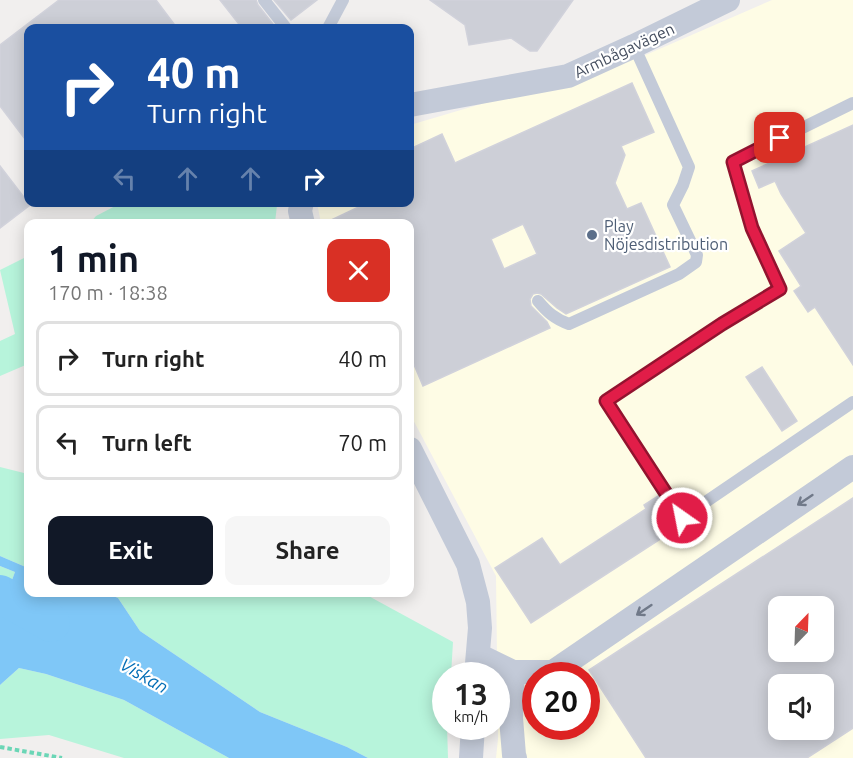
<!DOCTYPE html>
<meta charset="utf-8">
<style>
body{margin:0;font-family:Ubuntu,sans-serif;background:#f6f6f6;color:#222;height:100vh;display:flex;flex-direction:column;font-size:22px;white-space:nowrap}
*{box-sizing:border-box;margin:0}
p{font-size:20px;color:#767676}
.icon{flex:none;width:33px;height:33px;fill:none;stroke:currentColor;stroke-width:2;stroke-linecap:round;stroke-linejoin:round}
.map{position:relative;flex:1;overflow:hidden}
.side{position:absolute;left:24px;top:219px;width:390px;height:378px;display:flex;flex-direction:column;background:#fff;border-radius:12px;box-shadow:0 3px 15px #0003}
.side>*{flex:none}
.banner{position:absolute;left:24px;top:24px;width:390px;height:183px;border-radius:12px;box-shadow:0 3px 15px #0003;background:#1a4fa0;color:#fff;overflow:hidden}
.needle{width:39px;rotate:23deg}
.tools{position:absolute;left:768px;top:596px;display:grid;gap:12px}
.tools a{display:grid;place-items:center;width:66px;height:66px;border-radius:12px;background:#fff;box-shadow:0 3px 15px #0003;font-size:30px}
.speed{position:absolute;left:432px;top:662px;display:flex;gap:12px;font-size:30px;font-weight:700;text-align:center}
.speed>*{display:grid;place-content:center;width:78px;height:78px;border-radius:50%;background:#fff;box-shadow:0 3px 15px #0003;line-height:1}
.speed small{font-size:15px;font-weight:400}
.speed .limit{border:9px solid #d22;background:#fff;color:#111}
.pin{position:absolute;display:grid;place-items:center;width:51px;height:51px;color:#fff;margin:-26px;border-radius:12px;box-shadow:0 3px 9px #0006}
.me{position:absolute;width:66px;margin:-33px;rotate:327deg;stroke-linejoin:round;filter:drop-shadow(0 0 4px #0008)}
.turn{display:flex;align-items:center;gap:21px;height:126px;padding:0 24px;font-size:27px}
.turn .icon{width:78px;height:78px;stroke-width:2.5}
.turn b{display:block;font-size:42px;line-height:51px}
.lanes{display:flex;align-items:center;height:57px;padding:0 24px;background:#0003;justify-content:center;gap:30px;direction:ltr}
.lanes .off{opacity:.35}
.round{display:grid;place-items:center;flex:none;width:63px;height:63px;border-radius:12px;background:#f6f6f6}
.headline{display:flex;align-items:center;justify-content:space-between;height:102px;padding:0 24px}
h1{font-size:36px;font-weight:700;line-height:45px;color:#111827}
.button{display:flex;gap:12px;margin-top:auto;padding:12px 24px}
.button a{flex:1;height:69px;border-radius:12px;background:#111827;color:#fff;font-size:24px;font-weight:700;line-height:69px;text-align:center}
.button a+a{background:#f6f6f6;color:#222}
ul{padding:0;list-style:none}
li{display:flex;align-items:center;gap:18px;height:75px;margin:0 12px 9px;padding:0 12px;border:3px solid #e0e0e0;border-radius:12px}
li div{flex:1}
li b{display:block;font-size:22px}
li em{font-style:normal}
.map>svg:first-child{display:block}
</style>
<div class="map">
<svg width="853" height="758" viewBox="0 0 853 758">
<rect width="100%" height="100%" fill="#f1efee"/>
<path fill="#fefce5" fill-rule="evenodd" d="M772 0H853V758H496L498 739 496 576 410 414V224L321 223 317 203 410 202V125L641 57ZM778 606H824V651H778ZM536 675H586V726H536ZM778 684H824V729H778Z"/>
<path fill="#b7f4db" d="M276 203 277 205 275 223H90L96 216 121 203Z
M28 256V364L0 376V341L15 334 0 270Z
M0 467 28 474V568L0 556Z
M0 566 15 572 0 612Z
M106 593H363L453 642 451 675H446V726H447L448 758H368L347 747 260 712 140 631 118 598Z
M19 668 46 674 124 700 229 758H124L49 735 0 739V685Z"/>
<path fill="#7fc7f7" d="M0 556 28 568V592L106 593 118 598 140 631 260 712 347 747 368 758H229L124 700 46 674 19 668 0 685V612L15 572 0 566Z"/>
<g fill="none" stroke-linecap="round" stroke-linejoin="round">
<path stroke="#7fc7f7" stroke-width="38" d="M0 594 51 623"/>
</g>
<path fill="#cdcfd7" stroke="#d1d2db" stroke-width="1.5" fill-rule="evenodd" d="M59 0H156L177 28H28V143L0 106V45Z
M220 0H256L258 5 276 28H242Z
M274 0H317L291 20Z
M430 0H573L537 51H530L511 38 469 45 465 25Z
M632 83 654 132 621 146 625 155 615 183 627 209 641 203 670 267 566 314 557 308 541 294 537 293 533 294 530 299 531 306 547 322 550 328 423 386 410 355V224H323L369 202H410V149L442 134 455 163ZM523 224 537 254 504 269 491 239Z
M853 125V365L815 307 808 312 794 291 801 286 779 251 806 233 781 194 775 181 759 188 752 171Z
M0 166 30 205 0 228Z
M762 367 797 421 782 431 746 377Z
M658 496 671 516 657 524 665 536 531 623 495 568 542 538 560 565 646 509 644 505Z
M853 498V728L807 758H646L589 670ZM778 606H824V651H778ZM778 684H824V729H778Z"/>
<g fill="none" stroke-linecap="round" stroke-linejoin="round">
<path stroke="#6bd6b6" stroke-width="4" stroke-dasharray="4.5 3" stroke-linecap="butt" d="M0 747 62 758"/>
<path stroke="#c3cad8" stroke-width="12" d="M264 0 286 28
M328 28 343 0
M853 103 733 162 752 228 780 289 722 324 606 401 682 518 853 402
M538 301C547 312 555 319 569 324L679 274 696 262 697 255 673 205 683 185 689 167 634 46"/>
<path stroke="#c3cad8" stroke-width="24" d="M410 105 568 76 634 46 728 0
M302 202 300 211 303 224
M410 449 468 564 478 602 480 628 476 675
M478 655 513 672 511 718 514 755 515 758
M513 672H553L853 467
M471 758 473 726"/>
</g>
<defs><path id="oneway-shaft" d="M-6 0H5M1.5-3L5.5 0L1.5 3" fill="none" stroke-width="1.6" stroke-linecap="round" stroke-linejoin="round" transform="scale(1.5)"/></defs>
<g stroke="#707989">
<use href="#oneway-shaft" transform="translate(805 500) rotate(146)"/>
<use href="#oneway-shaft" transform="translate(644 610) rotate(146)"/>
</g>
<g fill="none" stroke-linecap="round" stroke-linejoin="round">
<defs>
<path id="route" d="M682 518 606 401 722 324 780 289 752 228 733 162 780 138"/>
</defs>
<use href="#route" stroke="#92132f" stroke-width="15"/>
<use href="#route" stroke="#e11d48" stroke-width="10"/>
</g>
<circle fill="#5c6f8a" stroke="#fff" stroke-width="2" cx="592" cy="235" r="6"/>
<g text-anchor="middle" stroke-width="4.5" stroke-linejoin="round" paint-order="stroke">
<g font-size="16" fill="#444d5e" stroke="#fff">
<text transform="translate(624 50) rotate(-25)" y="6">Armbågavägen</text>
</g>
<g font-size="16" fill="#4e5e75" stroke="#fff" text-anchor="start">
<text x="604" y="232">Play<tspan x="604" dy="18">Nöjesdistribution</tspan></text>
</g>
<g font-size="18" font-style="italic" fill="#006cb5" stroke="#fff">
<text transform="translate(144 676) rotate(30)" y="6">Viskan</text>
</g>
</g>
</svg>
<div class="tools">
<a><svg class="needle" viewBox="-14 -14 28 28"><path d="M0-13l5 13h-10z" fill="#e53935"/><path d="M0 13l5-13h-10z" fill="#767676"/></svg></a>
<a><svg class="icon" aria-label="sound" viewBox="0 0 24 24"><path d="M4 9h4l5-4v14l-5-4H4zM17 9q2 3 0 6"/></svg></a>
</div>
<div class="speed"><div>13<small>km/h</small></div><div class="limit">20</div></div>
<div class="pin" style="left:780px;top:138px;background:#d93025"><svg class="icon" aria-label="arrive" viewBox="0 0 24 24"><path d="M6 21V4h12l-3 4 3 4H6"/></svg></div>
<svg class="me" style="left:682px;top:518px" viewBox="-20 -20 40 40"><circle r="17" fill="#e11d48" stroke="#fff" stroke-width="3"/><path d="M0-11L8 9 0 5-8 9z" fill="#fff"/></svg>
<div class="banner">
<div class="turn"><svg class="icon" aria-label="right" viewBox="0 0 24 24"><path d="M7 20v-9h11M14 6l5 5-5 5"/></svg><div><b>40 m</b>Turn right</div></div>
<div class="lanes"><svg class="icon off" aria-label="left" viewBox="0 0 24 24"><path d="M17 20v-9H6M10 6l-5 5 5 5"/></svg><svg class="icon off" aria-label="ahead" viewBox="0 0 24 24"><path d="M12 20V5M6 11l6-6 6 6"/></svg><svg class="icon off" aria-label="ahead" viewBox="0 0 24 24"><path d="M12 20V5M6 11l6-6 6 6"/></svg><svg class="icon" aria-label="right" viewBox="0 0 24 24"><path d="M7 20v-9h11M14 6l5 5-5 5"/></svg></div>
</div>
<section class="side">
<div class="headline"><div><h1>1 min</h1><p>170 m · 18:38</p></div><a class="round" style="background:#d93025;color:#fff"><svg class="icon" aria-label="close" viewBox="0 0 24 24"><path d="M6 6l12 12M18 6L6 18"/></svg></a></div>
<ul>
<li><svg class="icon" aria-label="right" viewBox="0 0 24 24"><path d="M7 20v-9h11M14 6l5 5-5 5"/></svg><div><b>Turn right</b></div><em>40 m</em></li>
<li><svg class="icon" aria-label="left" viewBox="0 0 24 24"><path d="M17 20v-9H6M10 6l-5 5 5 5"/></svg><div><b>Turn left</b></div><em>70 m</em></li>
</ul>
<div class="button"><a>Exit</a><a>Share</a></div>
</section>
</div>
